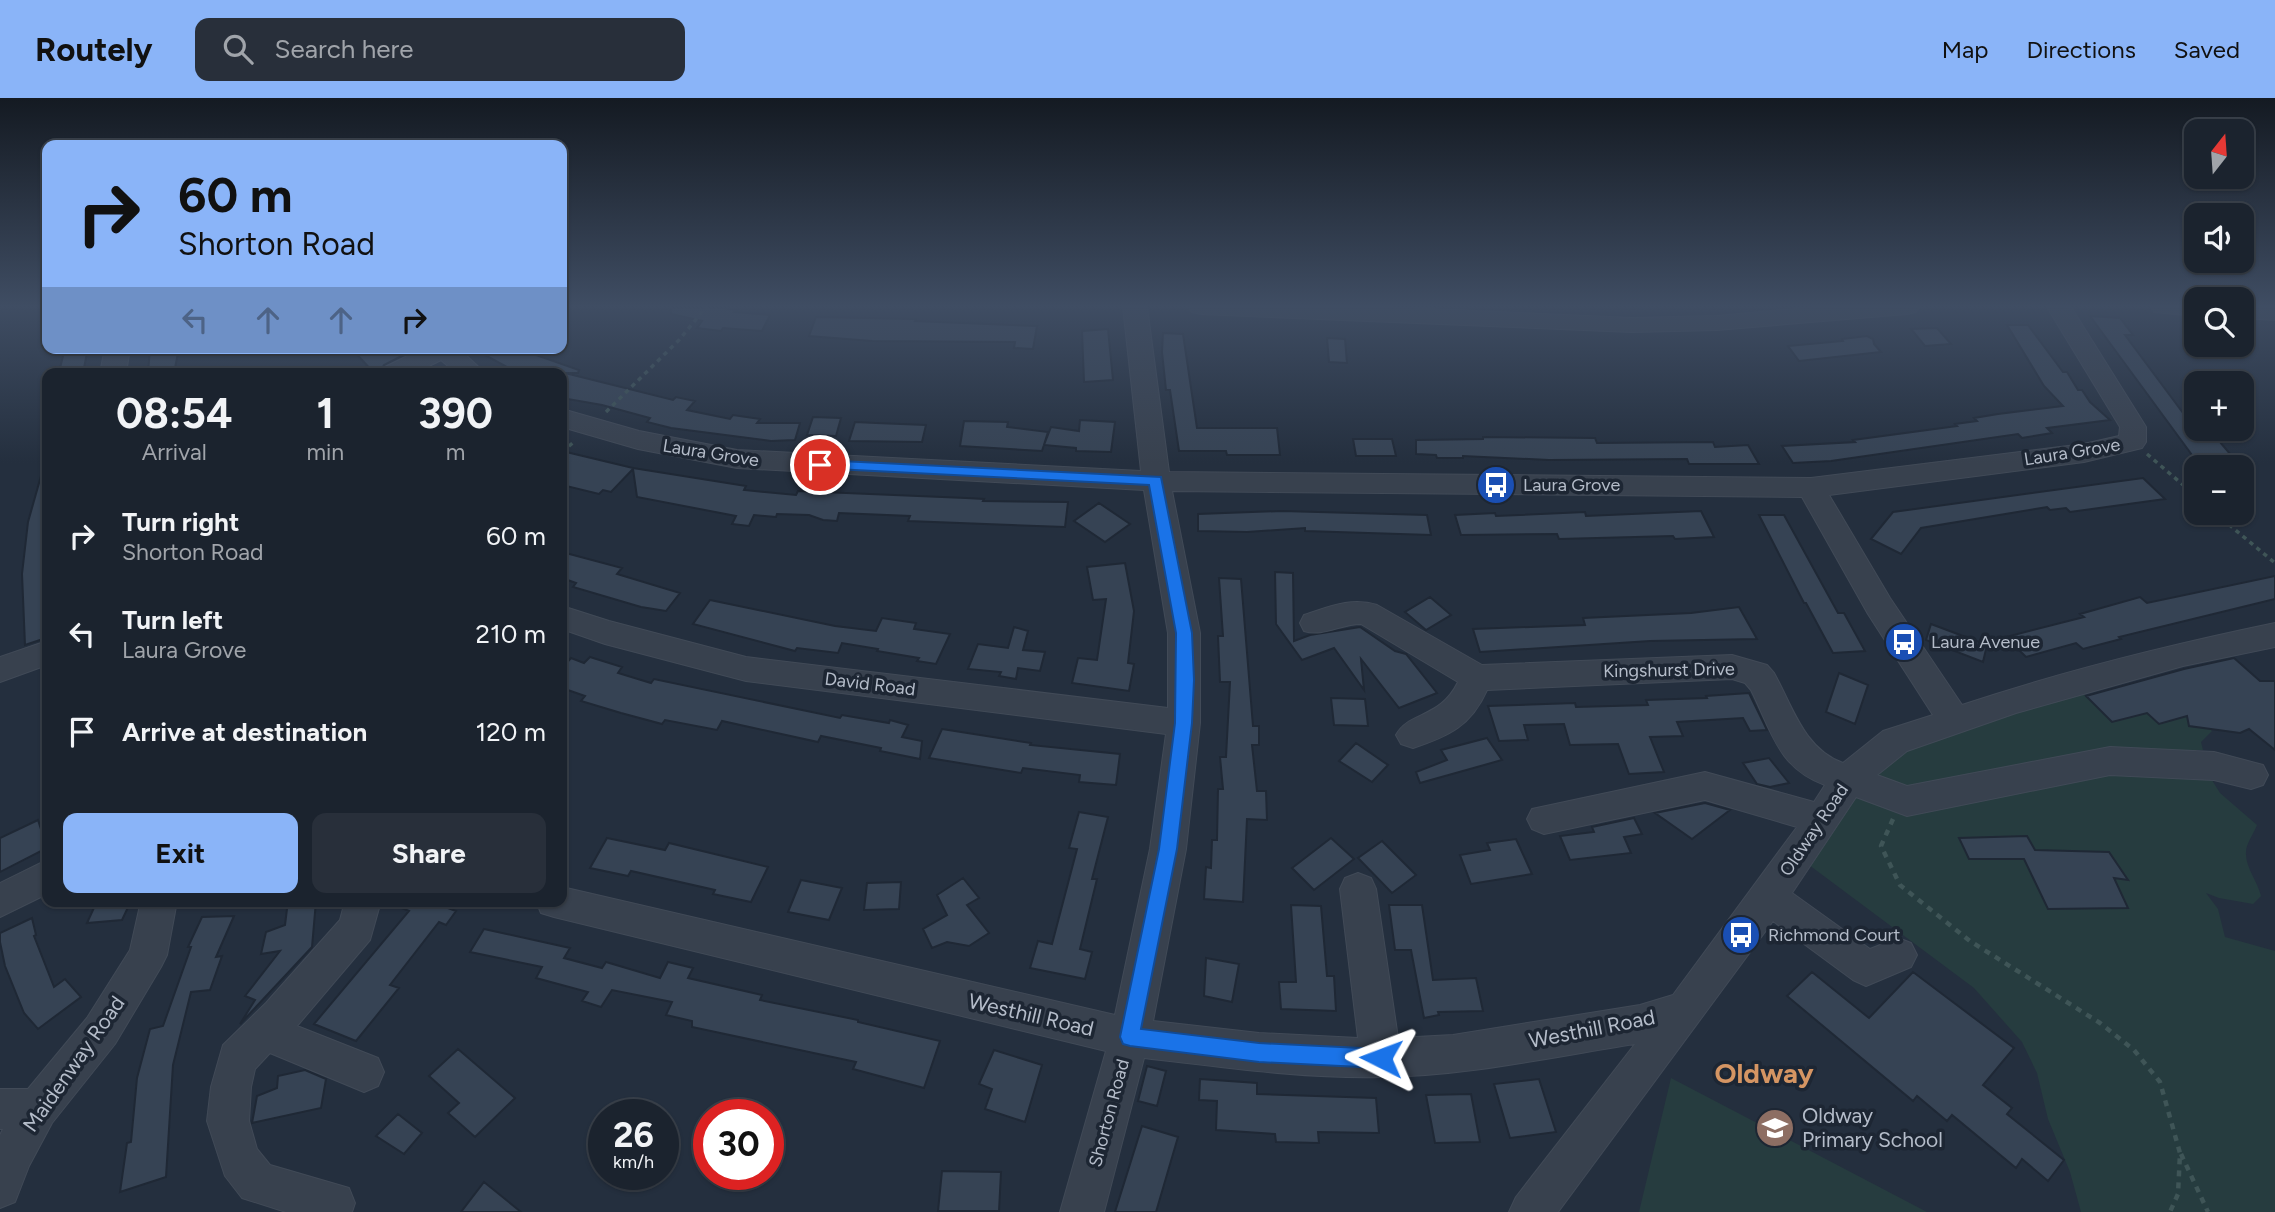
<!DOCTYPE html>
<meta charset="utf-8">
<style>
body{margin:0;font-family:Figtree,sans-serif;background:#282f3a;color:#f1f3f6;height:100vh;display:flex;flex-direction:column;font-size:26px;white-space:nowrap}
*{box-sizing:border-box;margin:0}
p{font-size:23px;color:#a0a4aa}
.icon{flex:none;width:38px;height:38px;fill:none;stroke:currentColor;stroke-width:2;stroke-linecap:round;stroke-linejoin:round}
.map{position:relative;flex:1;overflow:hidden}
.details{position:absolute;left:42px;top:270px;width:525px;height:539px;display:flex;flex-direction:column;background:#1b232e;border-radius:14px;box-shadow:0 2px 5px #0004,0 0 0 2px #39404a}
.details>*{flex:none}
.top-card{position:absolute;left:42px;top:42px;width:525px;height:214px;border-radius:14px;box-shadow:0 2px 5px #0004,0 0 0 2px #39404a;background:#8ab4f8;color:#111;overflow:hidden}
.needle{width:46px;rotate:17deg}
.fabs{position:absolute;left:2184px;top:21px;display:grid;gap:14px}
.fabs a{display:grid;place-items:center;width:70px;height:70px;border-radius:14px;background:#1b232e;box-shadow:0 2px 5px #0004,0 0 0 2px #39404a;font-size:35px}
.speed{position:absolute;left:588px;top:1001px;display:flex;gap:14px;font-size:35px;font-weight:700;text-align:center}
.speed>*{display:grid;place-content:center;width:91px;height:91px;border-radius:50%;background:#1b232e;box-shadow:0 2px 5px #0004,0 0 0 2px #39404a;line-height:1}
.speed small{font-size:18px;font-weight:400}
.speed .limit{border:10px solid #d22;background:#fff;color:#111}
.pin{position:absolute;display:grid;place-items:center;width:60px;height:60px;color:#fff;margin:-30px;border:4px solid #fff;border-radius:50%;box-shadow:0 2px 7px #0007}
.me{position:absolute;width:77px;margin:-38px;rotate:273deg;stroke-linejoin:round;filter:drop-shadow(0 0 5px #0008)}
.turn{display:flex;align-items:center;gap:24px;height:147px;padding:0 21px;font-size:32px}
.turn .icon{width:91px;height:91px;stroke-width:2.5}
.turn b{display:block;font-size:49px;line-height:60px}
.lanes{display:flex;align-items:center;height:66px;padding:0 21px;background:#0003;justify-content:center;gap:35px;direction:ltr}
.lanes .off{opacity:.35}
.eta{display:flex;justify-content:space-evenly;align-items:center;height:119px;text-align:center}
.eta b{font-size:42px;font-weight:700;line-height:49px}
.button{display:flex;gap:14px;margin-top:auto;padding:14px 21px}
.button a{flex:1;height:80px;border-radius:14px;background:#8ab4f8;color:#111;font-size:28px;font-weight:700;line-height:80px;text-align:center}
.button a+a{background:#282f3a;color:#f1f3f6}
ul{padding:0;list-style:none}
li{display:flex;align-items:center;gap:21px;height:98px;padding:0 21px}
li div{flex:1}
li b{display:block;font-size:26px}
li em{font-style:normal}
header{display:flex;align-items:center;gap:42px;box-sizing:border-box;height:98px;padding:0 35px;background:#8ab4f8;color:#111}
header strong{font-size:33px}
nav{display:flex;gap:38px;margin-inline-start:auto;font-size:24px}
.search{width:490px;height:63px;background:#282f3a;display:flex;align-items:center;gap:18px;box-sizing:border-box;padding:0 24px;border-radius:14px;color:#a0a4aa;font-size:26px}
.map>svg:first-child{display:block}
</style>
<header>
<strong>Routely</strong>
<div class="search"><svg class="icon" aria-label="search" viewBox="0 0 24 24"><circle cx="10" cy="10" r="6"/><path d="M15 15l6 6"/></svg>Search here</div>
<nav><a>Map</a><a>Directions</a><a>Saved</a></nav>
</header>
<div class="map">
<svg width="2275" height="1114" viewBox="0 0 2275 1114">
<rect width="100%" height="100%" fill="#242f3e"/>
<path fill="#263c3f" d="M2081 593 2112 624 2147 615 2159 626 2195 616 2212 633 2201 644 2203 652H2196L2203 677 2210 679 2220 695 2257 727C2254 735 2246 746 2246 754 2245 769 2258 784 2261 798L2253 806 2219 800 2206 795 2218 811 2225 839 2275 853V1114H2081L2070 1074 2048 1021 2037 975 2022 944 1974 890 1801 761 1898 646Z
M1671 980 1927 1114H1639Z"/>
<path fill="#364354" stroke="#1f2835" stroke-width="2" d="M671 209H717L736 212 734 214 770 217 762 233 723 230 721 233 697 230 702 223 671 216Z
M2090 218 2120 220 2133 237H2125L2195 331H2209L2231 357H2192Z
M816 219 916 221 915 223 1037 228 1033 251 1014 250 1015 244 872 243 809 238Z
M2007 227H2028L2063 274H2067L2078 292H2082L2090 304 2110 322 2047 330 2052 335 2022 340 2018 336 1831 363 1793 365 1782 348 1855 344 1853 342 1957 328 1955 326 1977 323 1974 320 1998 316 2063 308 2044 288Z
M1937 230 1951 246 1925 248 1911 231Z
M1108 231 1113 282 1084 284 1082 233Z
M1163 235 1183 236 1197 330H1277L1280 357H1227L1226 353H1179L1170 292H1166L1162 254Z
M1867 238 1873 241 1874 246 1881 254 1799 263 1788 248 1843 243 1842 241Z
M1327 240 1345 241 1347 265 1329 264Z
M65 250H88L83 275 59 274Z
M150 250H179L174 275H148Z
M351 250H417L384 267 379 275H374Z
M472 250H542L533 256 579 272 578 275H565L673 302 676 299 695 303 687 312 730 321 733 317 760 321 757 325H800L795 342 771 343 671 330 647 324 650 320 602 307 562 300V275H518Z
M813 319 841 320 836 338 807 337Z
M1080 322 1115 324 1111 354 1076 353V350L1044 347 1051 329 1079 333Z
M964 323 1008 324 1007 329 1048 334 1042 353 960 348Z
M855 324 876 325 926 327 922 344 849 343Z
M1483 339 1595 340 1597 345 1713 344 1715 349 1748 347 1759 366H1689L1687 361 1549 362 1463 358V360H1437L1436 357 1416 356V342L1483 341Z
M1353 341H1392L1396 358H1356Z
M562 353 633 370 746 388 744 392 796 397 798 393 966 400 984 401 983 403 1068 404 1065 429 908 423 910 418 839 415 837 423 823 422 809 417 777 416 776 419 754 417 749 428 732 426 736 418 637 399 633 371 611 394 603 392 599 396 562 387Z
M41 378 47 379V519L42 521 43 541 25 547 22 476 28 424Z
M2143 380 2165 401 2070 414 2066 410 2050 412 2047 409 1921 430 1901 456 1871 441 1893 414Z
M1099 405 1130 426 1105 444 1074 423Z
M1282 413 1427 417 1431 437 1305 433V430L1247 434 1198 433V416Z
M1701 413 1714 439 1675 441 1673 438 1559 441 1557 436 1461 437 1455 417 1495 415 1496 418 1585 414 1586 418Z
M1759 417H1784L1838 515H1844L1865 553 1833 555 1806 505H1804Z
M562 454 622 470 617 476 680 495 666 513 641 509 573 489 576 485 562 480Z
M1125 465 1134 513 1128 565 1134 566 1129 593 1072 585 1078 560 1097 562 1106 501 1093 502 1087 469Z
M1275 474 1293 475 1294 543 1310 537 1360 529 1395 553 1406 556 1437 595 1399 610 1361 561 1364 592 1334 550 1302 562 1276 526Z
M2275 478V501L2119 539 2121 541 2083 551 2076 545 2026 559 2006 539 2084 519 2080 516 2140 499 2147 505Z
M1219 480 1241 481 1253 628H1259V647H1252L1257 693H1266L1267 722 1247 721 1243 804 1204 801 1206 769 1211 770 1212 742H1217L1218 691H1223L1220 659H1226L1230 584H1220L1218 538H1223Z
M1430 499 1451 517 1426 532 1405 514Z
M710 502 835 528 876 533 882 520 916 525 914 531 950 536 936 566 917 563 919 560 877 553 878 551 842 545 838 555 797 550 795 553 693 526Z
M1739 509 1757 541 1650 543 1480 554 1473 531 1585 527 1583 520 1691 515Z
M1931 526 1987 547 1983 564 1926 542Z
M1014 529 1028 533 1023 552 1045 554 1040 573 1018 570 1016 581 999 578 1001 574 968 571 978 546 1008 550Z
M590 559 622 569 618 575 651 585 654 581 840 620 842 617 889 625 890 622 908 627 902 639 922 643 920 661 880 653 881 650 821 638 818 644 722 623 717 632 665 622 662 626 621 615 581 603 585 598 562 590V570L571 560 584 565Z
M2234 560 2260 583H2275V652L2249 631 2240 635 2189 628 2187 618 2159 626 2147 615 2112 624 2086 598 2184 571Z
M1839 575 1868 587 1855 626 1826 614Z
M1749 595 1767 632 1750 633 1743 620 1677 624 1683 638 1650 639 1664 674 1629 676 1618 646 1570 647 1564 626 1524 627 1528 642 1499 643 1488 608 1575 605 1576 609 1648 607 1646 602 1707 600 1706 598Z
M1331 600 1365 601 1368 628 1334 627Z
M942 631 1031 645 1030 647 1120 656 1116 687 1079 684 1080 677 1023 670 1021 675 929 660Z
M1487 640 1502 662 1420 685 1416 674 1447 662 1441 652Z
M1356 645 1388 667 1372 684 1339 663Z
M1769 660 1789 685 1770 689 1757 686 1743 665Z
M1705 705 1730 712 1692 741 1655 715Z
M1079 714 1108 719 1092 781H1097L1080 851 1092 854 1085 881 1030 870 1038 843 1052 846 1077 751 1069 750Z
M1634 720 1642 736 1624 739 1631 755 1570 762 1560 738 1594 734 1592 729Z
M38 722 47 750 0 774V740Z
M2027 738 2035 752 2109 754 2128 782 2114 780 2128 810 2048 811 2024 761H1969L1959 740Z
M607 740 665 752 669 745 768 769 751 804 713 796 715 792 631 773 628 778 590 770Z
M1331 740 1354 761 1314 792 1292 770Z
M1516 741 1532 776 1471 786 1460 757 1490 752 1487 745Z
M1382 743 1416 777 1392 795 1358 760Z
M963 780 979 800 967 807 989 835 969 848 947 844 932 850 923 831 947 817 937 797Z
M801 782 842 790 829 822 788 814Z
M901 784 899 811 864 812 867 785Z
M97 803H131L122 822 87 825Z
M288 803H316L312 849 240 926 255 902 245 898 280 853 261 856 266 834 285 827Z
M398 803H429L456 813 446 827 439 824 390 887 399 890 356 943 314 926 409 813 397 808Z
M1291 807 1321 808 1327 878H1334L1336 913 1281 911 1279 884H1296Z
M1389 807H1422L1433 882 1476 880 1483 913 1438 914 1439 917 1424 920 1411 852H1395Z
M234 818 216 859 222 858 210 892 191 894 173 967 166 1079 120 1094 127 1045 131 1044 137 980 150 931 163 928 191 849H188L202 819Z
M32 820 36 837 34 838 54 889 65 881 81 899 38 931 24 915 5 868 0 844V835Z
M484 831 570 850 564 860 602 870 606 864 660 880 668 864 693 870 688 880 762 897 760 902 858 922V924L940 943 924 990 853 971 856 964 692 929V923L666 917 672 904 612 892 601 909 582 903 588 894 536 880 542 869 470 854Z
M1206 860 1239 866 1232 904 1204 898Z
M1812 874 1869 920 1913 874 2014 950 1983 987 2012 1010 2007 1016 2064 1062 2048 1083 2022 1061 2016 1070 1952 1017 1947 1023 1917 998 1913 1003 1787 898Z
M458 951 515 1000 475 1039 448 1015 459 1005 429 978Z
M994 952 1042 967 1025 1024 985 1011 992 991 979 986Z
M1147 968 1166 973 1157 1008 1138 1003Z
M305 972 326 981 321 1010 252 1025 257 998 277 990 278 978Z
M1200 981 1257 985V996L1376 1000 1379 1035 1318 1034 1319 1045 1276 1044 1275 1036 1216 1032 1217 1003 1199 1002Z
M1539 981 1556 1034 1510 1040 1494 986Z
M1471 996 1480 1044 1435 1045 1426 997Z
M398 1016 422 1035 404 1056 376 1038Z
M1142 1028 1178 1039 1156 1114H1115Z
M942 1073 1001 1074 999 1113H938Z
M484 1084 521 1114H461Z"/>
<g fill="none" stroke-linecap="round" stroke-linejoin="round">
<defs>
<path id="minor" d="M1123 209H1147L1169 374 1811 380 2084 346 2119 338 2120 329 2047 209H2071L2146 329V344L2142 350 2084 364 1829 397 1890 500 1962 607C2064 573 2169 547 2275 525V549L2183 568 2016 615 1907 653 1877 677 1907 688 2110 649 2214 654 2263 667 2268 677 2263 687 2251 691 2214 682 2110 677 1907 718 1856 699 1792 795 1870 851 1898 840 1911 845 1917 857 1911 869 1866 888 1853 882 1773 823 1558 1114H1509L1516 1099 1635 946C1551 959 1467 978 1382 979 1303 981 1223 969 1144 960L1104 1114H1060L1106 953 554 819 541 815 536 803H562V789L1115 917 1150 751 1166 636 746 583 605 546 562 531V508L609 523 746 559 1168 610V535L1144 392 737 370 638 351 562 329V311L639 333 737 352 1141 373ZM1172 393 1802 399 1868 516 1933 617 1883 633 1843 665C1804 651 1793 609 1774 575L1767 567 1732 557 1482 567 1377 507C1351 499 1329 509 1304 517L1300 525 1304 533C1323 539 1341 526 1361 526L1458 584C1440 621 1409 613 1396 637L1401 646 1413 650C1449 638 1471 628 1487 592L1732 581 1745 585 1751 592C1772 634 1778 670 1825 687L1814 704 1705 674 1532 711 1527 721 1532 731 1544 736 1705 702 1797 729 1673 897 1640 907 1453 937 1398 940 1376 791 1371 780 1358 775 1345 780 1340 791 1358 940 1259 935 1153 923 1186 751 1200 625V535Z
M1189 209H1387L1632 220 1717 218 1815 209H1919L1916 214 1907 216 1717 232 1632 234 1201 216 1192 214Z
M2151 209H2196V218L2154 214Z
M2242 209H2275V222L2242 220Z
M105 250H130L126 275H100Z
M424 250H458L485 275H456L441 262 415 275H381L385 269Z
M47 543V567L0 584V559Z
M47 762V796L0 819V785Z
M141 803H177L167 857 161 869 115 946 52 1025 29 1068 15 1104 0 1110V1037L3 1031H0V991H28L87 920 130 852Z
M345 803H381L370 842 297 928 378 960 384 974 378 988 364 994 270 955 255 971 251 989 249 1023 257 1051 270 1067 349 1090 355 1105 352 1114H286L242 1100 225 1078 207 1023 211 989 223 947 266 905 340 822Z"/>
</defs>
<use href="#minor" stroke="#414a57" stroke-width="2"/>
<path stroke="#3f5557" stroke-width="3.5" stroke-dasharray="4.5 4.5" stroke-linecap="butt" d="M606 314 679 242 706 209
M562 354 575 343
M2147 356 2196 398
M2215 415 2275 465"/>
<path stroke="#3f5557" stroke-width="4.5" stroke-dasharray="6 6" stroke-linecap="butt" d="M1893 721 1881 748 1900 787 1970 843 2100 925 2134 952 2160 984 2180 1055 2178 1096 2170 1114
M388 806 398 803
M2181 1056 2208 1114"/>
<use href="#minor" fill="#38414e" fill-rule="evenodd"/>
</g>
<linearGradient id="sky" x2="0" y2="1"><stop stop-color="#141a22"/><stop offset="0.57" stop-color="#3f4d63"/><stop offset="1" stop-color="#3f4d63" stop-opacity="0"/></linearGradient>
<rect width="2275" height="365" fill="url(#sky)"/>
<path fill="#1a73e8" stroke="#114b97" stroke-width="2" d="M820 362 1161 379 1192 535 1194 582 1192 625 1177 751 1141 931 1259 945 1381 951 1389 953 1392 960 1389 967 1381 970 1259 964 1130 948 1123 946 1120 939 1159 751 1175 625 1176 535 1149 387 815 370V364Z"/>
<defs>
<symbol id="bus-disc" viewBox="-11 -11 22 22"><circle r="9.5" fill="#1a4fb4" stroke="#1d2633"/><path d="M-5-6H5V4H4V6H2V4H-2V6H-4V4H-5ZM-3.5-4V0h7V-4ZM-3.5 1.2v1.5H-2V1.2ZM2 1.2v1.5H3.5V1.2Z" fill="#fff"/></symbol>
<symbol id="school-disc" viewBox="-11 -11 22 22"><circle r="9.5" fill="#8d6e63" stroke="#1d2633"/><path d="M0-5L7-2L0 1L-7-2ZM-4 1L0 2.5L4 1V4Q0 6-4 4Z" fill="#fff"/></symbol>
</defs>
<g fill-rule="evenodd">
<use href="#bus-disc" x="1474" y="365" width="44" height="44"/>
<use href="#bus-disc" x="1882" y="522" width="44" height="44"/>
<use href="#bus-disc" x="1719" y="815" width="44" height="44"/>
<use href="#school-disc" x="1753" y="1008" width="44" height="44"/>
</g>
<g text-anchor="middle" stroke-width="7" stroke-linejoin="round" paint-order="stroke">
<g font-size="18" fill="#b4bcc9" stroke="#1d2633">
<text transform="translate(2072 354) rotate(-9)" y="6">Laura Grove</text>
<text transform="translate(711 355) rotate(9)" y="6">Laura Grove</text>
<text transform="translate(1669 572) rotate(-1)" y="6">Kingshurst Drive</text>
<text transform="translate(870 586) rotate(7)" y="6">David Road</text>
<text transform="translate(1814 732) rotate(-56)" y="6">Oldway Road</text>
<text transform="translate(1109 1015) rotate(-75)" y="6">Shorton Road</text>
</g>
<g font-size="18" fill="#b4bcc9" stroke="#1d2633" text-anchor="start">
<text x="1523" y="393">Laura Grove</text>
<text x="1931" y="550">Laura Avenue</text>
<text x="1768" y="843">Richmond Court</text>
</g>
<g font-size="21" fill="#b4bcc9" stroke="#1d2633">
<text transform="translate(1031 917) rotate(13)" y="7">Westhill Road</text>
<text transform="translate(1592 931) rotate(-11)" y="7">Westhill Road</text>
<text transform="translate(74 966) rotate(-55)" y="7">Maidenway Road</text>
</g>
<g font-size="21" fill="#b4bcc9" stroke="#1d2633" text-anchor="start">
<text x="1802" y="1025">Oldway<tspan x="1802" dy="24">Primary School</tspan></text>
</g>
<g font-size="28" font-weight="bold" fill="#d59563" stroke="#1d2633">
<text x="1764" y="985">Oldway</text>
</g>
</g>
</svg>
<div class="fabs">
<a><svg class="needle" viewBox="-14 -14 28 28"><path d="M0-13l5 13h-10z" fill="#e53935"/><path d="M0 13l5-13h-10z" fill="#a0a4aa"/></svg></a>
<a><svg class="icon" aria-label="sound" viewBox="0 0 24 24"><path d="M4 9h4l5-4v14l-5-4H4zM17 9q2 3 0 6"/></svg></a>
<a><svg class="icon" aria-label="search" viewBox="0 0 24 24"><circle cx="10" cy="10" r="6"/><path d="M15 15l6 6"/></svg></a>
<a>+</a>
<a>−</a>
</div>
<div class="speed"><div>26<small>km/h</small></div><div class="limit">30</div></div>
<div class="pin" style="left:820px;top:367px;background:#d93025"><svg class="icon" aria-label="arrive" viewBox="0 0 24 24"><path d="M6 21V4h12l-3 4 3 4H6"/></svg></div>
<svg class="me" style="left:1381px;top:960px" viewBox="-20 -20 40 40"><path d="M0-17L14 15 0 8-14 15z" fill="#1a73e8" stroke="#fff" stroke-width="4"/></svg>
<div class="top-card">
<div class="turn"><svg class="icon" aria-label="right" viewBox="0 0 24 24"><path d="M7 20v-9h11M14 6l5 5-5 5"/></svg><div><b>60 m</b>Shorton Road</div></div>
<div class="lanes"><svg class="icon off" aria-label="left" viewBox="0 0 24 24"><path d="M17 20v-9H6M10 6l-5 5 5 5"/></svg><svg class="icon off" aria-label="ahead" viewBox="0 0 24 24"><path d="M12 20V5M6 11l6-6 6 6"/></svg><svg class="icon off" aria-label="ahead" viewBox="0 0 24 24"><path d="M12 20V5M6 11l6-6 6 6"/></svg><svg class="icon" aria-label="right" viewBox="0 0 24 24"><path d="M7 20v-9h11M14 6l5 5-5 5"/></svg></div>
</div>
<section class="details">
<div class="eta">
<div><b>08:54</b><p>Arrival</p></div>
<div><b>1</b><p>min</p></div>
<div><b>390</b><p>m</p></div>
</div>
<ul>
<li><svg class="icon" aria-label="right" viewBox="0 0 24 24"><path d="M7 20v-9h11M14 6l5 5-5 5"/></svg><div><b>Turn right</b><p>Shorton Road</p></div><em>60 m</em></li>
<li><svg class="icon" aria-label="left" viewBox="0 0 24 24"><path d="M17 20v-9H6M10 6l-5 5 5 5"/></svg><div><b>Turn left</b><p>Laura Grove</p></div><em>210 m</em></li>
<li><svg class="icon" aria-label="arrive" viewBox="0 0 24 24"><path d="M6 21V4h12l-3 4 3 4H6"/></svg><div><b>Arrive at destination</b></div><em>120 m</em></li>
</ul>
<div class="button"><a>Exit</a><a>Share</a></div>
</section>
</div>
